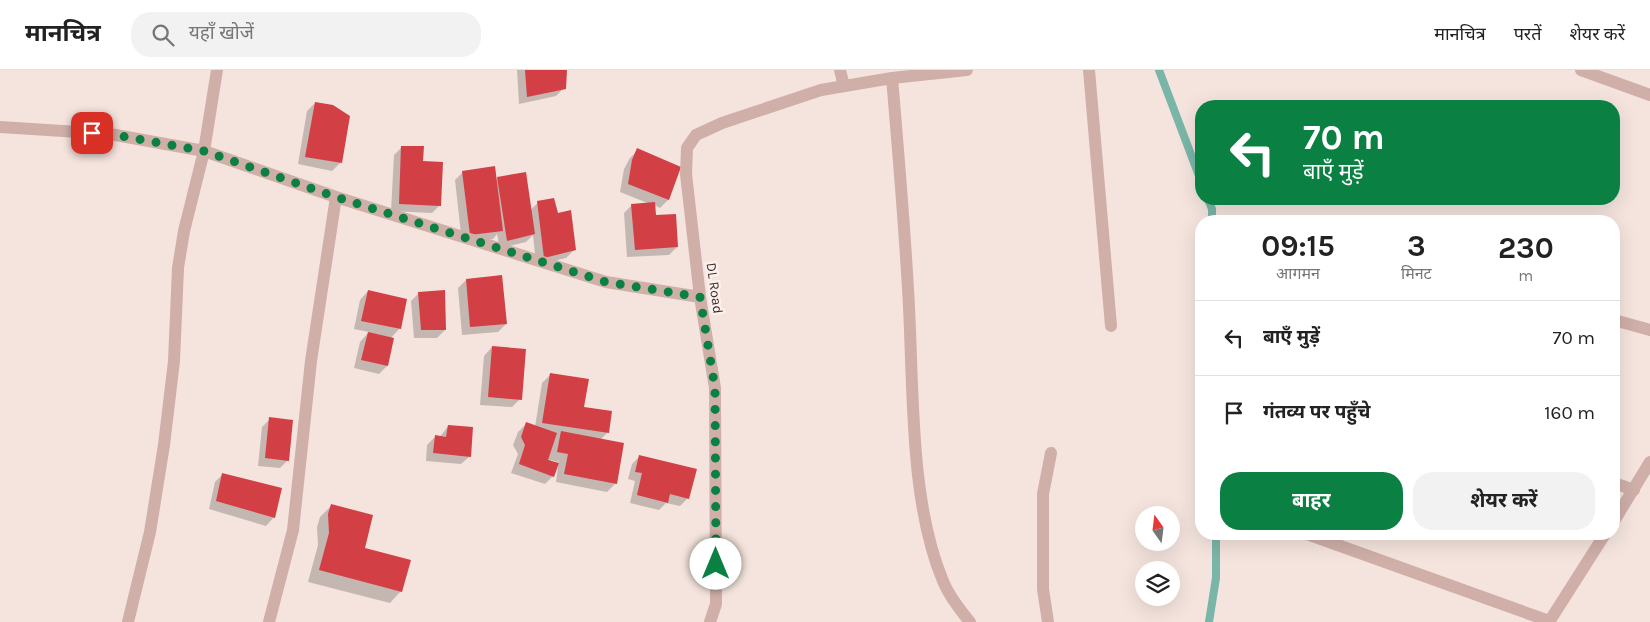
<!DOCTYPE html>
<html lang="hi">
<meta charset="utf-8">
<style>
body{margin:0;font-family:Karla,"Noto Sans Devanagari",sans-serif;background:#f2f2f2;color:#222;height:100vh;display:flex;flex-direction:column;font-size:19px;white-space:nowrap}
*{box-sizing:border-box;margin:0}
p{font-size:16px;color:#767676}
.icon{flex:none;width:28px;height:28px;fill:none;stroke:currentColor;stroke-width:2;stroke-linecap:round;stroke-linejoin:round}
.map{position:relative;flex:1;overflow:hidden}
.panel{position:absolute;left:1195px;top:145px;width:425px;height:325px;display:flex;flex-direction:column;background:#fff;border-radius:20px;box-shadow:0 5px 20px #0002}
.panel>*{flex:none}
.hud{position:absolute;left:1195px;top:30px;width:425px;height:105px;border-radius:20px;box-shadow:0 5px 20px #0002;background:#0b8043;color:#fff;overflow:hidden}
.needle{width:32px;rotate:346deg}
.fabs{position:absolute;left:1135px;top:436px;display:grid;gap:10px}
.fabs a{display:grid;place-items:center;width:45px;height:45px;border-radius:50%;background:#fff;box-shadow:0 5px 20px #0002;font-size:25px}
.pin{position:absolute;display:grid;place-items:center;width:42px;height:42px;color:#fff;margin:-21px;border-radius:10px;box-shadow:0 2px 8px #0006}
.me{position:absolute;width:55px;margin:-28px;rotate:0deg;stroke-linejoin:round;filter:drop-shadow(0 0 4px #0008)}
.turn{display:flex;align-items:center;gap:18px;height:105px;padding:0 25px;font-size:22px}
.turn .icon{width:65px;height:65px;stroke-width:2.5}
.turn b{display:block;font-size:35px;line-height:42px}
.eta{display:flex;justify-content:space-evenly;align-items:center;height:85px;text-align:center}
.eta b{font-size:30px;font-weight:700;line-height:35px}
.button{display:flex;gap:10px;margin-top:auto;padding:10px 25px}
.button a{flex:1;height:58px;border-radius:20px;background:#0b8043;color:#fff;font-size:20px;font-weight:700;line-height:58px;text-align:center}
.button a+a{background:#f2f2f2;color:#222}
ul{padding:0;list-style:none}
li{display:flex;align-items:center;gap:15px;height:75px;padding:0 25px;border-top:1px solid #e0e0e0}
li div{flex:1}
li b{display:block;font-size:19px}
li em{font-style:normal}
header{display:flex;align-items:center;gap:30px;box-sizing:border-box;height:70px;padding:0 25px;background:#fff;border-bottom:1px solid #e0e0e0}
header strong{font-size:24px}
nav{display:flex;gap:28px;margin-inline-start:auto;font-size:18px}
.search{width:350px;height:45px;background:#f2f2f2;display:flex;align-items:center;gap:12px;box-sizing:border-box;padding:0 18px;border-radius:20px;color:#767676;font-size:19px}
.map>svg:first-child{display:block}
</style>
<header>
<strong>मानचित्र</strong>
<div class="search"><svg class="icon" aria-label="search" viewBox="0 0 24 24"><circle cx="10" cy="10" r="6"/><path d="M15 15l6 6"/></svg>यहाँ खोजें</div>
<nav><a>मानचित्र</a><a>परतें</a><a>शेयर करें</a></nav>
</header>
<div class="map">
<svg width="1650" height="552" viewBox="0 0 1650 552">
<rect width="100%" height="100%" fill="#f5e4de"/>
<path fill="#0003" d="M517 0H566L564 18 556 26 519 34Z
M315 33 341 92 332 101 298 94 307 41Z
M402 77 422 92 440 135 432 143 391 141 394 85Z
M638 80 679 98 668 130 660 138 654 135 655 146 677 177 669 185 627 187 624 143 632 135 650 134 620 122 624 99 630 88Z
M463 102 496 111 498 108 530 140 538 133 557 144 574 180 566 188 536 195 533 165 526 172 500 178 497 164 493 169 462 173 455 110Z
M466 210 506 254 498 262 462 265 458 218Z
M368 221 400 258 390 269 387 296 379 304 354 298 360 272 369 262 354 259 360 230Z
M419 223 445 260 437 268H414L411 231Z
M492 277 520 329 512 337 480 335 484 286Z
M551 304 608 362 600 370 615 414 607 422 556 412 559 389 558 392 551 390 553 406 545 414 511 403 518 384 513 375 518 362 526 354 535 357 542 313Z
M270 349 288 390 280 398 258 396 262 357Z
M448 356 470 386 461 394 426 391 427 375 435 367H440Z
M640 386 688 428 680 436 666 433 659 440 630 433 635 411 628 409 632 394Z
M223 404 274 447 266 456 209 439 215 412Z
M331 436 363 479 401 521 390 533 308 512 318 475 317 457 320 447Z"/>
<g fill="none" stroke-linecap="round" stroke-linejoin="round">
<path stroke="#7ab6a8" stroke-width="8" d="M1159 0 1201 111
M1208 129 1212 139V151
M1209 552 1216 508V464"/>
</g>
<path fill="#d23f45" d="M525 0H567L566 19 527 27Z
M315 32 333 35 350 46 342 93 305 87Z
M401 76H424L423 91 443 92 441 136 399 134Z
M637 78 681 97 669 130 628 114 632 90Z
M495 96 503 161 470 165 462 101Z
M526 102 535 164 507 171 497 107Z
M554 128 558 143 571 140 576 180 544 188 537 131Z
M655 132 656 145 676 144 678 177 635 180 631 134Z
M502 205 507 254 470 257 466 209Z
M368 220 407 229 401 259 361 251Z
M445 220 446 260H421L418 222Z
M368 262 394 268 388 296 361 290Z
M492 276 526 279 522 330 488 327Z
M550 303 589 309 584 337 612 341 609 363 542 353Z
M269 347 293 350 289 391 265 388Z
M526 352 557 363 548 390 559 393 554 407 519 394 525 375 521 367Z
M448 355 473 357 471 387 433 383 435 365 446 367Z
M561 361 624 373 617 414 564 404 568 384 557 382Z
M639 385 697 399 689 429 670 424 668 433 637 425 642 403 635 402Z
M222 403 282 418 275 448 216 431Z
M331 434 373 445 365 478 411 490 402 522 319 500 329 463 328 444Z"/>
<g fill="none" stroke-linecap="round" stroke-linejoin="round">
<path stroke="#cfafa8" stroke-width="12" d="M840 0 844 16
M967 0 892 8C898 78 904 149 908 219 914 310 908 428 943 511 949 526 960 540 970 552
M1089 0 1111 256
M1581 0 1650 25
M0 57 110 64 204 81 336 127 606 212 700 227
M1614 250 1650 260
M1614 413 1634 420
M1614 451 1650 392
M1307 464 1549 551
M128 552 150 462 164 375 174 291 178 198 184 161 204 81 217 0
M269 552 293 460 311 291 336 127
M710 552 716 534 715 318 700 227 686 104 687 78 696 65 722 53 821 20 892 8
M1048 552 1043 519V424L1051 383
M1549 552 1605 464"/>
</g>
<g fill="none" stroke-linecap="round" stroke-linejoin="round">
<path stroke="#0b8043" stroke-width="9" stroke-dasharray="0 16.2" d="M92 63 110 64 204 81 336 127 606 212 700 227 715 318 716 494"/>
</g>
<g text-anchor="middle" stroke-width="5" stroke-linejoin="round" paint-order="stroke">
<g font-size="14" fill="#3c2a29" stroke="#fcf0ec">
<text transform="translate(715 218) rotate(82)" y="5">DL Road</text>
</g>
</g>
</svg>
<div class="fabs">
<a><svg class="needle" viewBox="-14 -14 28 28"><path d="M0-13l5 13h-10z" fill="#e53935"/><path d="M0 13l5-13h-10z" fill="#767676"/></svg></a>
<a><svg class="icon" aria-label="layers" viewBox="0 0 24 24"><path d="M12 4l9 5-9 5-9-5zM3 14l9 5 9-5"/></svg></a>
</div>
<div class="pin" style="left:92px;top:63px;background:#d93025"><svg class="icon" aria-label="arrive" viewBox="0 0 24 24"><path d="M6 21V4h12l-3 4 3 4H6"/></svg></div>
<svg class="me" style="left:716px;top:494px" viewBox="-20 -20 40 40"><circle r="19" fill="#fff"/><path d="M0-13L10 11 0 6-10 11z" fill="#0b8043"/></svg>
<div class="hud">
<div class="turn"><svg class="icon" aria-label="left" viewBox="0 0 24 24"><path d="M17 20v-9H6M10 6l-5 5 5 5"/></svg><div><b>70 m</b>बाएँ मुड़ें</div></div>
</div>
<section class="panel">
<div class="eta">
<div><b>09:15</b><p>आगमन</p></div>
<div><b>3</b><p>मिनट</p></div>
<div><b>230</b><p>m</p></div>
</div>
<ul>
<li><svg class="icon" aria-label="left" viewBox="0 0 24 24"><path d="M17 20v-9H6M10 6l-5 5 5 5"/></svg><div><b>बाएँ मुड़ें</b></div><em>70 m</em></li>
<li><svg class="icon" aria-label="arrive" viewBox="0 0 24 24"><path d="M6 21V4h12l-3 4 3 4H6"/></svg><div><b>गंतव्य पर पहुँचे</b></div><em>160 m</em></li>
</ul>
<div class="button"><a>बाहर</a><a>शेयर करें</a></div>
</section>
</div>
